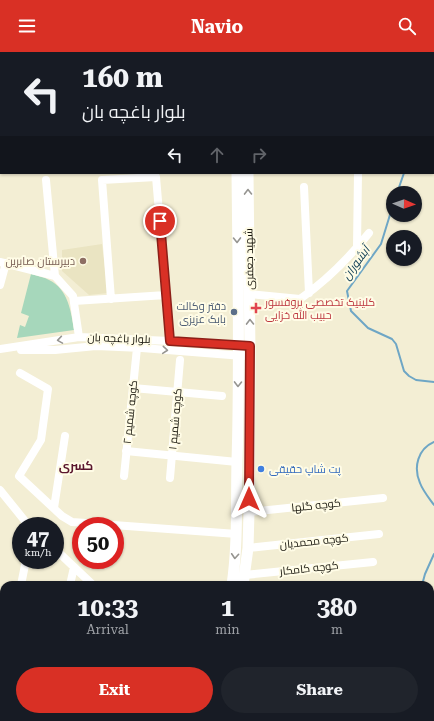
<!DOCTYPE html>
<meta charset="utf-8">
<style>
body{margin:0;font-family:"Roboto Serif",Cairo,serif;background:#20242c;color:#f1f3f6;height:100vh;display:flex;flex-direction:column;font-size:15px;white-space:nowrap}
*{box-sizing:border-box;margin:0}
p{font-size:13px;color:#9ea1a6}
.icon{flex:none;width:22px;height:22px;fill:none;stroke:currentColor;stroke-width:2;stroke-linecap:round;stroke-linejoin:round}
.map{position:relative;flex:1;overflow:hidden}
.drawer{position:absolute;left:0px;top:529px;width:434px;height:140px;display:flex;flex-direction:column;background:#171b24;border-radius:12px 12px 0 0;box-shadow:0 1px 3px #0004}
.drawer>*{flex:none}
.guide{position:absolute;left:0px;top:0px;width:434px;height:122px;box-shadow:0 1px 3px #0004;background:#171b24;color:#f1f3f6;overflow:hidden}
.needle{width:26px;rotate:92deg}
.buttons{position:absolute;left:386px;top:134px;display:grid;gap:8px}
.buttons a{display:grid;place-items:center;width:36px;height:36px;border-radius:50%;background:#171b24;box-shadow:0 1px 3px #0004;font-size:20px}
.speed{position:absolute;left:12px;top:465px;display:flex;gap:8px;font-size:20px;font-weight:700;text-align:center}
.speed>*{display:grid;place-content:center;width:52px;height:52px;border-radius:50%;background:#171b24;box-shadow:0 1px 3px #0004;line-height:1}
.speed small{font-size:10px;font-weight:400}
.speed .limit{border:6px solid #d22;background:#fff;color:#111}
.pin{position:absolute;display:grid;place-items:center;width:34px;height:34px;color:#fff;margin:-17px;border:2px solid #fff;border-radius:50%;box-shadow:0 1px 4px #0007}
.me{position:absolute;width:44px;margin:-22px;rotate:0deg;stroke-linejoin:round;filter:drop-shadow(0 0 3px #0008)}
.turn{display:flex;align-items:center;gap:14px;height:84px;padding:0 16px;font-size:18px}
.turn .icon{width:52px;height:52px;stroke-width:2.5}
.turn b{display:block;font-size:28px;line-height:34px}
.lanes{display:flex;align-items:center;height:38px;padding:0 16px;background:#0003;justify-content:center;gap:20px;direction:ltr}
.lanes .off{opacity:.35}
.eta{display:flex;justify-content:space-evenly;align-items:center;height:68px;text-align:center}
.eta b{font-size:24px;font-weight:700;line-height:28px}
.cta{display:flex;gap:8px;margin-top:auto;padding:8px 16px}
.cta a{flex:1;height:46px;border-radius:24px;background:#d93025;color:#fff;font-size:16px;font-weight:700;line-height:46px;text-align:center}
.cta a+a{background:#20242c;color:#f1f3f6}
header{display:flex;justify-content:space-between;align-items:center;height:52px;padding:0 16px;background:#d93025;color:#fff;font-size:18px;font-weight:700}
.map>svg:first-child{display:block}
</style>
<header><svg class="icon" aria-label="menu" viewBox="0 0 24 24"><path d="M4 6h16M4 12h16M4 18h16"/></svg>Navio<svg class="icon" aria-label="search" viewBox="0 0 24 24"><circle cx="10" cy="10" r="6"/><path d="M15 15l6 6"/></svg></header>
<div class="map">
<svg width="434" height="669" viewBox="0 0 434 669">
<rect width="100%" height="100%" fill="#f3eed4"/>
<path fill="#eae4c2" d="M102 192 108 241 89 243 62 219V198Z
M434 549V584H430V559Z"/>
<path fill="#a6d7bb" d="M31 222C37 224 44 225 49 228 68 237 71 259 74 278L17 286 20 273 25 275 29 264 21 261Z"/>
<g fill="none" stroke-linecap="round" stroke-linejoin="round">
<path stroke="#6ea6c5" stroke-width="2" d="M418 0 419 1
M433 20 434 21
M433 66 434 64
M397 141 404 121
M393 153 381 192 347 239 351 259 368 276 392 287 396 292 404 319 409 324 416 328 434 330
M434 390C418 397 413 415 420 431 423 439 429 446 434 453
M422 533 425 522 434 502
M375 669 379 665"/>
<path stroke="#fff" stroke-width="8" d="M54 0 55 1
M352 0V1
M61 1 63 0
M0 31H1
M0 53 1 47
M46 128 55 224
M304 135 309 241
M357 195 358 121
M0 210 55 224 73 244 79 285
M0 233 6 211
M249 242 300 247C326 229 349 206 369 181
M111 247 102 128 156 125 170 289
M74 249 166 243
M0 297 79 285 170 289 244 294
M21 298H55L96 294 142 296 243 304
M20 321 48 337 41 388 19 424 62 464 72 470 237 482
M133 336 222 344
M126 399 237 410
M124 424 137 296
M170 426 180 308
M0 438 29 474
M54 456 65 384
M249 460 383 446
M248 496 379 482
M55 497 93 533
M245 523 373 510
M21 533 26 508
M70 533 74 515
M0 580 4 581
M430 589H434
M1 630 4 617
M182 665 214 669
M304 665 305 669
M355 665 356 668
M94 669 96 665
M131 669 132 665"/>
<path stroke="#fff" stroke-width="11" d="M235 0V1
M247 0V1
M232 533C238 492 236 450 237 409 240 313 238 217 237 121
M243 533 248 496 249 460 250 301 248 121
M230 665V669
M238 665V669
M39 669 44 665
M58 669 63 665"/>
</g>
<defs><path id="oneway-chevron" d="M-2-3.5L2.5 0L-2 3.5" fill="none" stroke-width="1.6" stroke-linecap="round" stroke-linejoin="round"/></defs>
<g stroke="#969591">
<use href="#oneway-chevron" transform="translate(248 140) rotate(-91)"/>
<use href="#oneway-chevron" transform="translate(237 188) rotate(89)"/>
<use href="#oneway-chevron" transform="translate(250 270) rotate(-91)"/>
<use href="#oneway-chevron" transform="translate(60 288) rotate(171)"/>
<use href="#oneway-chevron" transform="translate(165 298) rotate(5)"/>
<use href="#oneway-chevron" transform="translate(238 332) rotate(91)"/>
<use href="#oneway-chevron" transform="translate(235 504) rotate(94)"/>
</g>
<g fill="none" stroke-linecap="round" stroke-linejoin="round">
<defs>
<path id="route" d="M160 169 170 289 250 294 249 447"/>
</defs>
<use href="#route" stroke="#8d1f18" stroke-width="10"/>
<use href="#route" stroke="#d93025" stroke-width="7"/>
</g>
<circle fill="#8d6e63" stroke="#fffce6" stroke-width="1.5" cx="83" cy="209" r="4"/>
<path fill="#e0444e" stroke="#fffce6" stroke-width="1.5" d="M254 250h4v4h4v4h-4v4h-4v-4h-4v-4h4z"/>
<circle fill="#5c6f8a" stroke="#fffce6" stroke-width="1.5" cx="234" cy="260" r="4"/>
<circle fill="#3f7fe0" stroke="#fffce6" stroke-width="1.5" cx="261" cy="417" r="4"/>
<g text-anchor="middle" stroke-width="4" stroke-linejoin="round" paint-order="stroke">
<g font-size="11" fill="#15130a" stroke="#fffce6">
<text transform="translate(249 207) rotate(-91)" y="4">شهید جعفری</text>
<text transform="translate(119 286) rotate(2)" y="4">بلوار باغچه بان</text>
<text transform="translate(130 360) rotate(-84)" y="4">کوچه شمیم ۲</text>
<text transform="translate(175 367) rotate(-85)" y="4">کوچه شمیم ۱</text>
<text transform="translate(316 453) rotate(-6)" y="4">کوچه گلها</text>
<text transform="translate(314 489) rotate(-6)" y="4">کوچه محمدیان</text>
<text transform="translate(309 516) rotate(-6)" y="4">کوچه کامکار</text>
</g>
<g font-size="11" fill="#785e54" stroke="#fffce6" text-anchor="end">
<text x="75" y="213">دبیرستان صابرین</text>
</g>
<g font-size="11" fill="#be3a42" stroke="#fffce6" text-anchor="start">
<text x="265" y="254">کلینیک تخصصی پروفسور<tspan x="265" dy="13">حبیب الله خزایی</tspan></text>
</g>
<g font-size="11" fill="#4e5e75" stroke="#fffce6" text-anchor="end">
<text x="226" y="258">دفتر وکالت<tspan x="226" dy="13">بابک عزیزی</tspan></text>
</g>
<g font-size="11" fill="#366cbe" stroke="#fffce6" text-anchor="start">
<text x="269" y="421">پت شاپ حقیقی</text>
</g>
<g font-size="12" font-style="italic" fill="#134158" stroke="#fffce6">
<text transform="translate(356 211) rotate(-54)" y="4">آبشوران</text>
</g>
<g font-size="12" font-weight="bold" fill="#5a162e" stroke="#fffce6">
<text x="76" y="418">کسری</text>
</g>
</g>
</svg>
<div class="buttons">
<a><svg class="needle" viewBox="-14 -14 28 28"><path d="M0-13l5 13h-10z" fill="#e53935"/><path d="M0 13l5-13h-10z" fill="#9ea1a6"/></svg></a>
<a><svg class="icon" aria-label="sound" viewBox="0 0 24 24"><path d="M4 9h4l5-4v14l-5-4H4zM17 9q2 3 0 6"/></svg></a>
</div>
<div class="speed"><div>47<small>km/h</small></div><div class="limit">50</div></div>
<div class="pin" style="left:160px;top:169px;background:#d93025"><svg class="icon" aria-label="arrive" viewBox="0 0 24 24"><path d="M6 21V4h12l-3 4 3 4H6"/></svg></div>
<svg class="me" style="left:249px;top:447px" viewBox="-20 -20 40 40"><path d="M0-17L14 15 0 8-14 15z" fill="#d93025" stroke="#fff" stroke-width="4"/></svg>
<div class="guide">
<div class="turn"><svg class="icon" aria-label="left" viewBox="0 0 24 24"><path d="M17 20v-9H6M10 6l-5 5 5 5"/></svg><div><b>160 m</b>بلوار باغچه بان</div></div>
<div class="lanes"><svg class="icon" aria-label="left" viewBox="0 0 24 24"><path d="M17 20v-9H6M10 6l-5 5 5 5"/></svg><svg class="icon off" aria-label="ahead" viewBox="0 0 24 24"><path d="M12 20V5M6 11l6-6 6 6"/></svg><svg class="icon off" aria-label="right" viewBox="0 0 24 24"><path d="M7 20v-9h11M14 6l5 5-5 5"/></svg></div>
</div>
<section class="drawer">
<div class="eta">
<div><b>10:33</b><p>Arrival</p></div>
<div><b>1</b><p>min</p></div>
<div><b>380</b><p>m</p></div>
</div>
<div class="cta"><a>Exit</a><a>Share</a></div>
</section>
</div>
